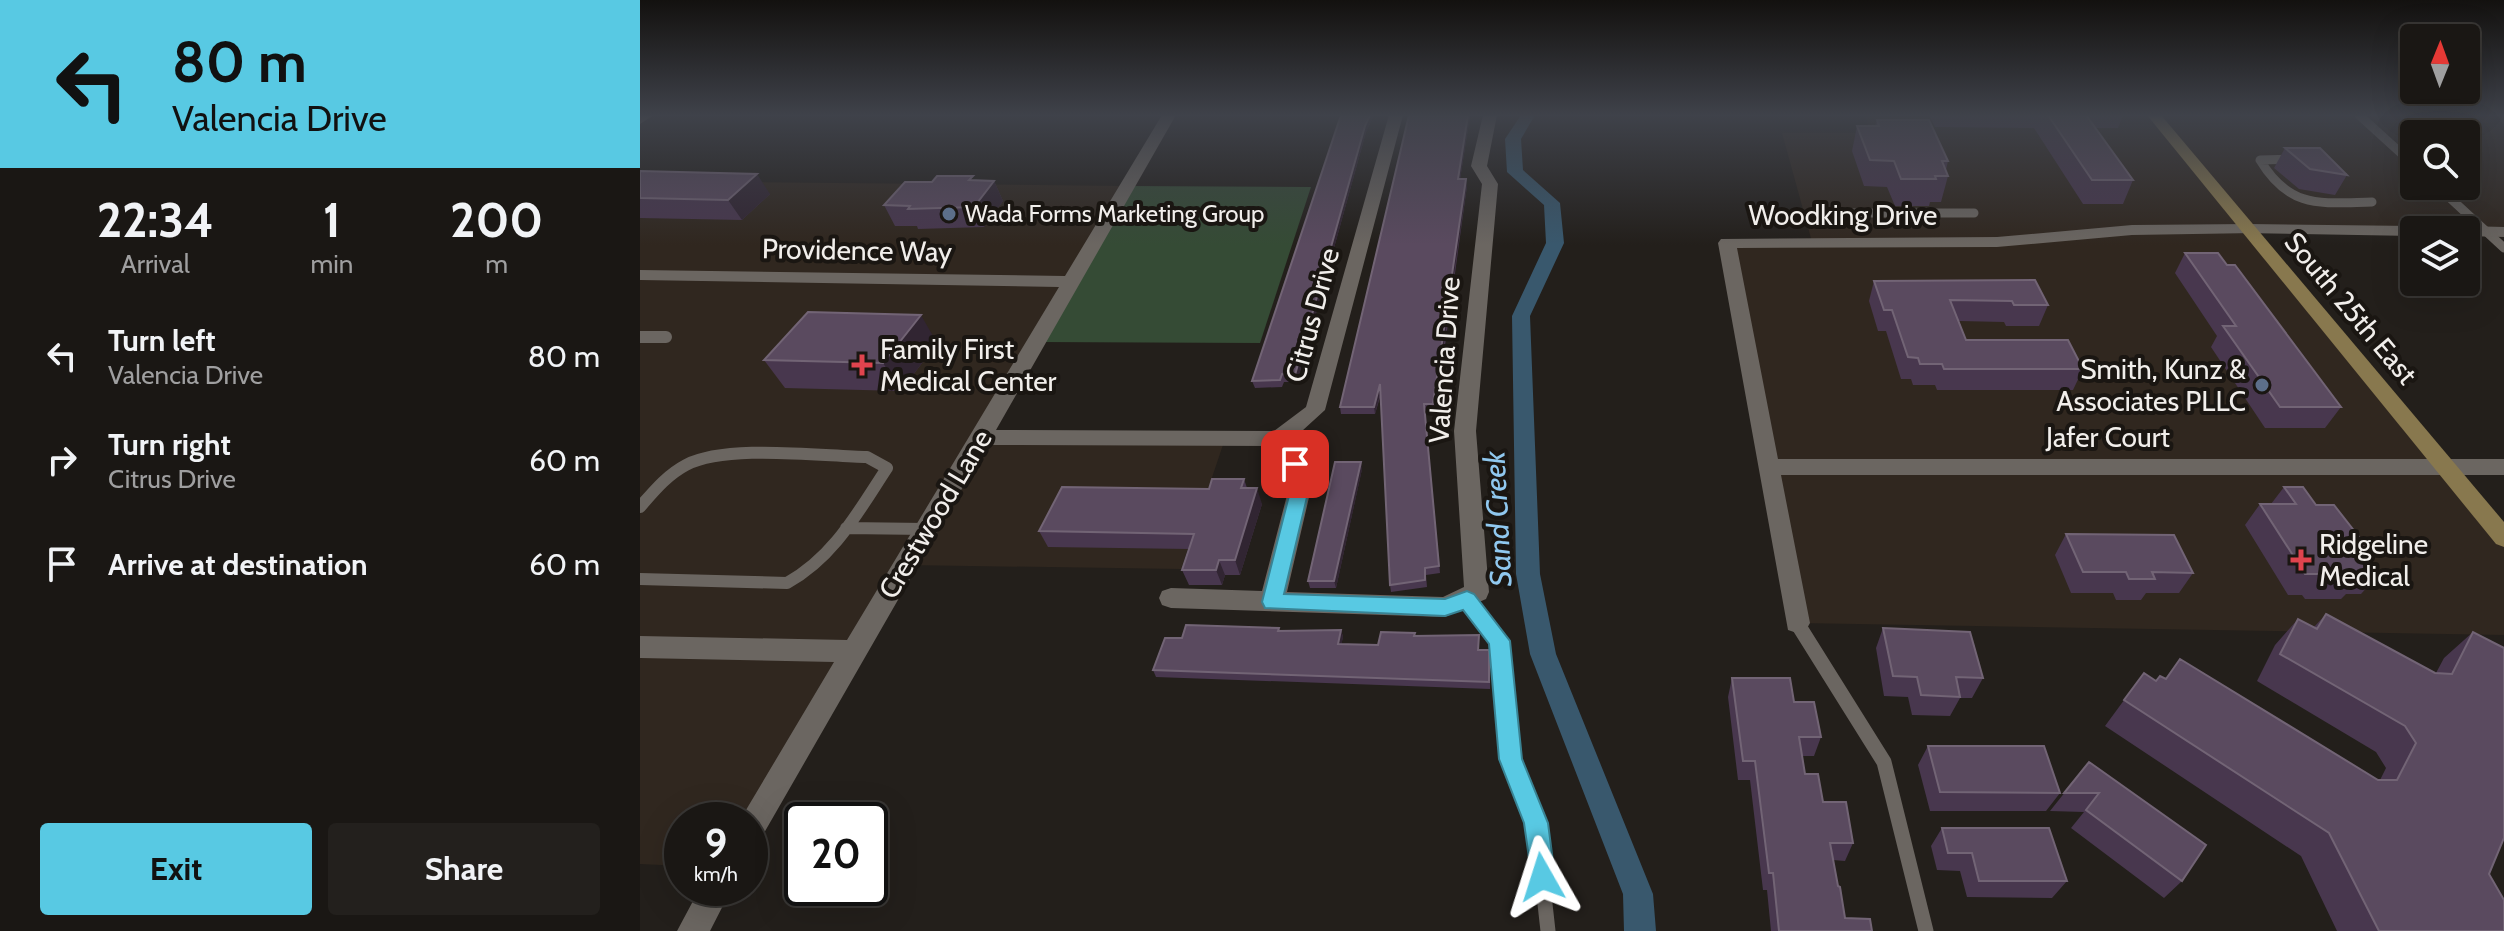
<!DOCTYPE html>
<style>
body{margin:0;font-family:Cabin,sans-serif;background:#23201d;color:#f1f3f6;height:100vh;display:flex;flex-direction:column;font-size:30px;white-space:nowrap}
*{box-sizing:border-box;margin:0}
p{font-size:26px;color:#9f9fa0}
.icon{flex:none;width:44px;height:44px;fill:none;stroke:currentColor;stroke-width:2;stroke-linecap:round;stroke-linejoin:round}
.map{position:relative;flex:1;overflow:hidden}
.details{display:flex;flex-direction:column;background:#1a1714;width:640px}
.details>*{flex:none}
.top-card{background:#58c9e3;color:#111;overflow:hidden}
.needle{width:52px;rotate:1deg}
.fabs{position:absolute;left:1760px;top:24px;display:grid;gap:16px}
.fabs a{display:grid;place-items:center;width:80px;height:80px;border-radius:8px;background:#1a1714;box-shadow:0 8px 32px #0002,0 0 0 2px #383634;font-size:40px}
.speed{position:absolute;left:24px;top:802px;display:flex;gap:16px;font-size:40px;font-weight:700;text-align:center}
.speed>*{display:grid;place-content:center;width:104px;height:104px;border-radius:50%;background:#1a1714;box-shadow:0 8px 32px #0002,0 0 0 2px #383634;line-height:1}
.speed small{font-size:20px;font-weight:400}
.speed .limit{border:4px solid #111;border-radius:12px;background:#fff;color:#111}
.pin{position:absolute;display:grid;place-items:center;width:68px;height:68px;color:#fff;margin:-34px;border-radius:16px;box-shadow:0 4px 12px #0006}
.me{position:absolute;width:88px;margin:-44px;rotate:354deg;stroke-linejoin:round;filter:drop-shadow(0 0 6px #0008)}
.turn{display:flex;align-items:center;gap:28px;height:168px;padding:0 40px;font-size:36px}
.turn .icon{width:104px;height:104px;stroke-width:2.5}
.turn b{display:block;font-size:56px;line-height:68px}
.eta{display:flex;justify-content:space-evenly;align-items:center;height:136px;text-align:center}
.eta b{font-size:48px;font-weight:800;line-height:56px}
.action{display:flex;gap:16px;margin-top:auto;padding:16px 40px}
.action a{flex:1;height:92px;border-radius:8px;background:#58c9e3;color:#111;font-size:32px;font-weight:800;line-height:92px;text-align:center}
.action a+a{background:#23201d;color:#f1f3f6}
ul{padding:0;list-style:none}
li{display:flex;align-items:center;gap:24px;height:104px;padding:0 40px}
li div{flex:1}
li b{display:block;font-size:30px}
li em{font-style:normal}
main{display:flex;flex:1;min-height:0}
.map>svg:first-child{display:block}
</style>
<main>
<section class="details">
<div class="top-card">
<div class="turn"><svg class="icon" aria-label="left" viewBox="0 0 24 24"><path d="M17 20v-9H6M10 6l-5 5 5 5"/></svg><div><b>80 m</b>Valencia Drive</div></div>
</div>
<div class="eta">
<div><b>22:34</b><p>Arrival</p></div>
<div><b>1</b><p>min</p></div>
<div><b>200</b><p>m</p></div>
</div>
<ul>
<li><svg class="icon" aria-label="left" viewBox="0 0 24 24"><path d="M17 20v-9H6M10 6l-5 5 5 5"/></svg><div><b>Turn left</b><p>Valencia Drive</p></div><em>80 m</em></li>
<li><svg class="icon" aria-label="right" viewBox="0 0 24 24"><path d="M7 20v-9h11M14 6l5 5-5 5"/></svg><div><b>Turn right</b><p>Citrus Drive</p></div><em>60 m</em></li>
<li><svg class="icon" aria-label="arrive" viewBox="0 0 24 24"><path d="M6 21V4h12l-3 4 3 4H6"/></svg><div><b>Arrive at destination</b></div><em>60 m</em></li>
</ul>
<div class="action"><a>Exit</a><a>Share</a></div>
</section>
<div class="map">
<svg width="1864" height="931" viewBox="0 0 1864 931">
<rect width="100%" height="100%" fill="#231f1b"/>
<path fill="#30271f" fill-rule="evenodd" d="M1225 115H1864V232L1610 229 1864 538V635L1157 623 1087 243 1172 242 1142 133H1231ZM1774 134H1826V186H1774Z
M0 181 489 186 341 437 585 439 541 569 265 565 110 820H42V866L0 864Z"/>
<path fill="#354b35" d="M489 186 671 187 620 343 397 342Z"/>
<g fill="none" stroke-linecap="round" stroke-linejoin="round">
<path fill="#39586d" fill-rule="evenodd" d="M881 115H895L881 139 883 170 920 203 924 243 890 316 900 574 916 654 1013 894 1016 931H984L983 894 890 654 876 574 872 316 906 243 904 205 867 172 865 139Z"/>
<path stroke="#6b6661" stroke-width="9" d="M1719 115 1774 165
M1654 159 1620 160C1650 210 1682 203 1732 202
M1797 186 1864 248
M1187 213H1334"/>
<path stroke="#6b6661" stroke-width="12" d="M0 337H26
M0 507C14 491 27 475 46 465 86 444 180 456 227 457L247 468C218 512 194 557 147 583L0 579
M206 528 286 529"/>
<path stroke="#6b6661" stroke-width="15" d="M827 600 859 641 870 759 896 823 908 931
M1157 623 1244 762 1286 931"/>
<path fill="#6b6661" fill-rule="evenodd" d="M0 115H14L0 124Z
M522 115H536L356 430 634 431 666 407 749 115H763L685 410 651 441 674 476 647 592 803 597 824 587 814 431 842 184 831 166 843 115H857L847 166 858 184 836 431 849 592 846 599 805 617 531 608 522 605 519 598 522 591 531 588 622 591 652 476 633 446 347 445 120 840 110 844V820H100L194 662 0 658V636L207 640 419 287 0 280V270L425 276Z
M1609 224 1618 229 1615 233 1492 235 1357 247 1097 248 1138 459H1864V475H1141L1170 623 1166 630 1157 633 1148 630 1078 243 1081 239 1357 237 1492 225Z
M60 888H92L70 931H37Z"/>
<path fill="#6b6661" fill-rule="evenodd" d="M1609 224 1774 226 1782 230H1774V236L1603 233 1600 229Z
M1826 226 1864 227V237L1826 236V230H1818Z"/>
<path fill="#88784e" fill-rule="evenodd" d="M1507 115H1521L1864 522V547L1856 544Z"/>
</g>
<path fill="#48374e" d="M701 115H734L726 132 657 382H644L642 387 615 388 612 381Z
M769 115H831L830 116 820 179 827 186 804 353 794 411H785L800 573 786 575 787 587 751 592 750 585 741 394 735 414H701L700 407Z
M1289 115H1483L1478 128H1456L1493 180 1483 204H1443L1394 128 1295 127Z
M1237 120 1308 161 1306 170 1308 176 1301 202H1290L1289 206H1255L1247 187 1224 186 1212 151 1217 126H1235Z
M1645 148 1707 175 1695 195 1659 189 1634 168Z
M0 171 130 194 102 220 0 218Z
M335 180 354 181 363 201 344 227 278 229 277 226H255L244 205 292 182Z
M1545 253 1701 407 1685 428H1625L1571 347 1577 336 1535 273Z
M1234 281 1408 305 1399 326H1366L1364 322 1319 321 1326 340 1443 369 1433 390H1297L1295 385H1273L1271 379H1261L1246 331H1238L1229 301Z
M297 343 261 391 145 388 124 360Z
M722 469 696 588H670L668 581Z
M604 479 607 488 622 504 600 575H585L582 585H549L542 570 549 549 408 547 399 531Z
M1644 487 1676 505 1726 546 1723 549 1740 573 1721 594H1706L1701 599H1665L1662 595H1648L1605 525 1620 504H1631Z
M1426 534 1553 573 1539 593H1506L1501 600H1476L1473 593H1431L1415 555Z
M1686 614 1796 673 1804 658 1833 632 1849 874 1864 931H1697L1661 856 1465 726 1504 673 1516 681 1525 679 1540 659 1738 780H1740L1746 768 1736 752 1617 681 1635 645 1658 619 1674 627Z
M639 628 640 631 701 630 703 637 701 645H738L775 636 839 635V650L850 657V689L516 677 513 670 542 638Z
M1243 628 1343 678 1332 698H1320L1310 716 1272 715 1268 697 1244 696 1236 648Z
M1092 678 1154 702 1181 737 1174 756H1162L1165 774 1183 802 1213 843 1205 861 1193 860 1205 918 1232 931H1131L1127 890H1123L1110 780H1098L1088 697Z
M1288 746 1420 793 1406 811H1290L1278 765Z
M1449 762 1542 881 1524 898 1431 828 1444 812 1410 811Z
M1302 828 1427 881 1412 898 1327 897 1320 871 1297 870 1291 846Z"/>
<path fill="#312532" d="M730 115H734L726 132 657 382 655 375 725 126Z
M828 115H831L830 116 819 186 818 179Z
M117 174 130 194 102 220 88 200Z
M826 179 827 186 794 411 793 404Z
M354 181 363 201 344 227 334 207Z
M281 315 297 343 261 391 243 363Z
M740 384 741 391 735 414 734 407Z
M721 462 722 469 696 588 694 581Z
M617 488 622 504 600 575 595 560Z
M579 560 585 575 582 585 576 570Z
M701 630 703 637 700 651 698 644Z"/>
<path fill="#5a4a5f" stroke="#726475" stroke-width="2" d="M701 115H730L725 126 655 375 642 374 640 380 612 381Z
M769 115H828L818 179H826L793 404H784L799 566 785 568V580L750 585 740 384 734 407H700Z
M1408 115H1446L1493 180H1452Z
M1237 120H1289L1308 161H1302L1308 176H1295L1296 179H1261L1254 161 1230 160 1217 126H1239Z
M1645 148H1680L1707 175 1670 169Z
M0 171 117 174 88 200 0 198Z
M297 176H333L329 180 354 181 334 207 268 209 270 206 244 205 265 182H292Z
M1545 253H1578L1587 265H1595L1701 407H1640L1583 326H1596Z
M1395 280 1408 305H1374L1372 301 1310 300 1326 340H1428L1443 369H1304L1302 364H1280L1278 358 1268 357 1252 310H1244L1234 281Z
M168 312 281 315 243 363 124 360Z
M695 462H721L694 581H668Z
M572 479H604L601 488H617L595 560H579L576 570H542L554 534 399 531 422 487 569 489Z
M1644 487H1663L1676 505H1694L1726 546H1721L1740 573 1717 574 1720 578 1682 579 1679 574H1665L1620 504H1656Z
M1426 534 1534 535 1553 573 1512 572 1515 579H1489L1486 572H1443Z
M1686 614 1795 673 1812 674 1833 632 1864 648V838L1849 874 1864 900V931H1739L1689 833 1484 700 1504 673 1516 681 1520 676 1526 679 1540 659 1738 780H1757L1776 743 1765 726 1640 654 1658 619 1677 629Z
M546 625 639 628 638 631 701 630 698 644 738 645 741 632 775 633 774 636 839 635 838 650H849V682L513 670 525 638H542Z
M1243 628 1330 632 1343 678 1316 677 1320 697 1281 695 1277 677 1253 676Z
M1092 678H1150L1154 702H1174L1181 737H1159L1165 774H1178L1183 802H1206L1213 843H1190L1198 886 1200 887 1205 918 1230 919 1232 931H1139L1133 873H1129L1115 761H1103Z
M1288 746H1404L1420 793 1300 792Z
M1449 762 1566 845 1542 881 1446 810 1459 793H1424Z
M1302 828H1409L1427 881H1339L1332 853H1308Z"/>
<linearGradient id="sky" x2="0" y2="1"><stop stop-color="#13110f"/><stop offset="0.47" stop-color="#3f424a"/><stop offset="1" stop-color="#3f424a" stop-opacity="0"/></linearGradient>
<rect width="1864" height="245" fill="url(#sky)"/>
<path fill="#58c9e3" stroke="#398394" stroke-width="2" d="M655 458 662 460 672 476 644 594 805 599 827 591 834 594 870 641 882 759 908 823 915 877 911 886 902 890 893 886 884 823 859 759 849 644 823 610 805 616 625 608 622 602 654 476 646 464Z"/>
<g fill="#5c6f8a" stroke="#1a1612" stroke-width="3">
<circle cx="309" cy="214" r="8"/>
<circle cx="1622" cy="385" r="8"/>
</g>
<g fill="#e0444e" stroke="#1a1612" stroke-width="3">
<path d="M218 353h8v8h8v8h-8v8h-8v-8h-8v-8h8z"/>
<path d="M1657 548h8v8h8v8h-8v8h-8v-8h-8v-8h8z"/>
</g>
<g text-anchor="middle" stroke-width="8" stroke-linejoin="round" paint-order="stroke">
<g font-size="24" fill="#f1eeeb" stroke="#1a1612" text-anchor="start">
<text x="325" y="222">Wada Forms Marketing Group</text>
</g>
<g font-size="28" fill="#f1eeeb" stroke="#1a1612">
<text x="1203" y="225">Woodking Drive</text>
<text transform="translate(217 250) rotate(1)" y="10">Providence Way</text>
<text transform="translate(1711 308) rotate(50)" y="10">South 25th East</text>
<text transform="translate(672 315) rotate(-75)" y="10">Citrus Drive</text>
<text transform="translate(804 360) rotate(-86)" y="10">Valencia Drive</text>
<text x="1468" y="447">Jafer Court</text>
<text transform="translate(295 514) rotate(-59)" y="10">Crestwood Lane</text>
</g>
<g font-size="28" fill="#f1eeeb" stroke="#1a1612" text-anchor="start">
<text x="240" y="359">Family First<tspan x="240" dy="32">Medical Center</tspan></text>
<text x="1606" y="379" text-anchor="end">Smith, Kunz &amp;<tspan x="1606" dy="32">Associates PLLC</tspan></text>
<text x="1679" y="554">Ridgeline<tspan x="1679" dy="32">Medical</tspan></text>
</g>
<g font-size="30" font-style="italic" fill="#90c8ef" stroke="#1a1612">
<text transform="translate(858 519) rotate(-93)" y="10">Sand Creek</text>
</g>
</g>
</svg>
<div class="fabs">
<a><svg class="needle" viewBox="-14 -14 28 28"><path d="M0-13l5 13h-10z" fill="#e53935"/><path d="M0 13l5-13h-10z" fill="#9f9fa0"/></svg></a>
<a><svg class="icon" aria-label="search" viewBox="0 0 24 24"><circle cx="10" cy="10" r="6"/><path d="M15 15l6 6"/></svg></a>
<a><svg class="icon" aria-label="layers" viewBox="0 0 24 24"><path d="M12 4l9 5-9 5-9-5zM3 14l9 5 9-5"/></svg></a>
</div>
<div class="speed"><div>9<small>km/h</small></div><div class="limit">20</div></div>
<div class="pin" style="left:655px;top:464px;background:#d93025"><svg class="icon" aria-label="arrive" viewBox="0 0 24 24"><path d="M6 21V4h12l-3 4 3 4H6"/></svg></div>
<svg class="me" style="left:902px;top:877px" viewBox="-20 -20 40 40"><path d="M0-17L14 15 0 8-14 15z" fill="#58c9e3" stroke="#fff" stroke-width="4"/></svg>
</div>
</main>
